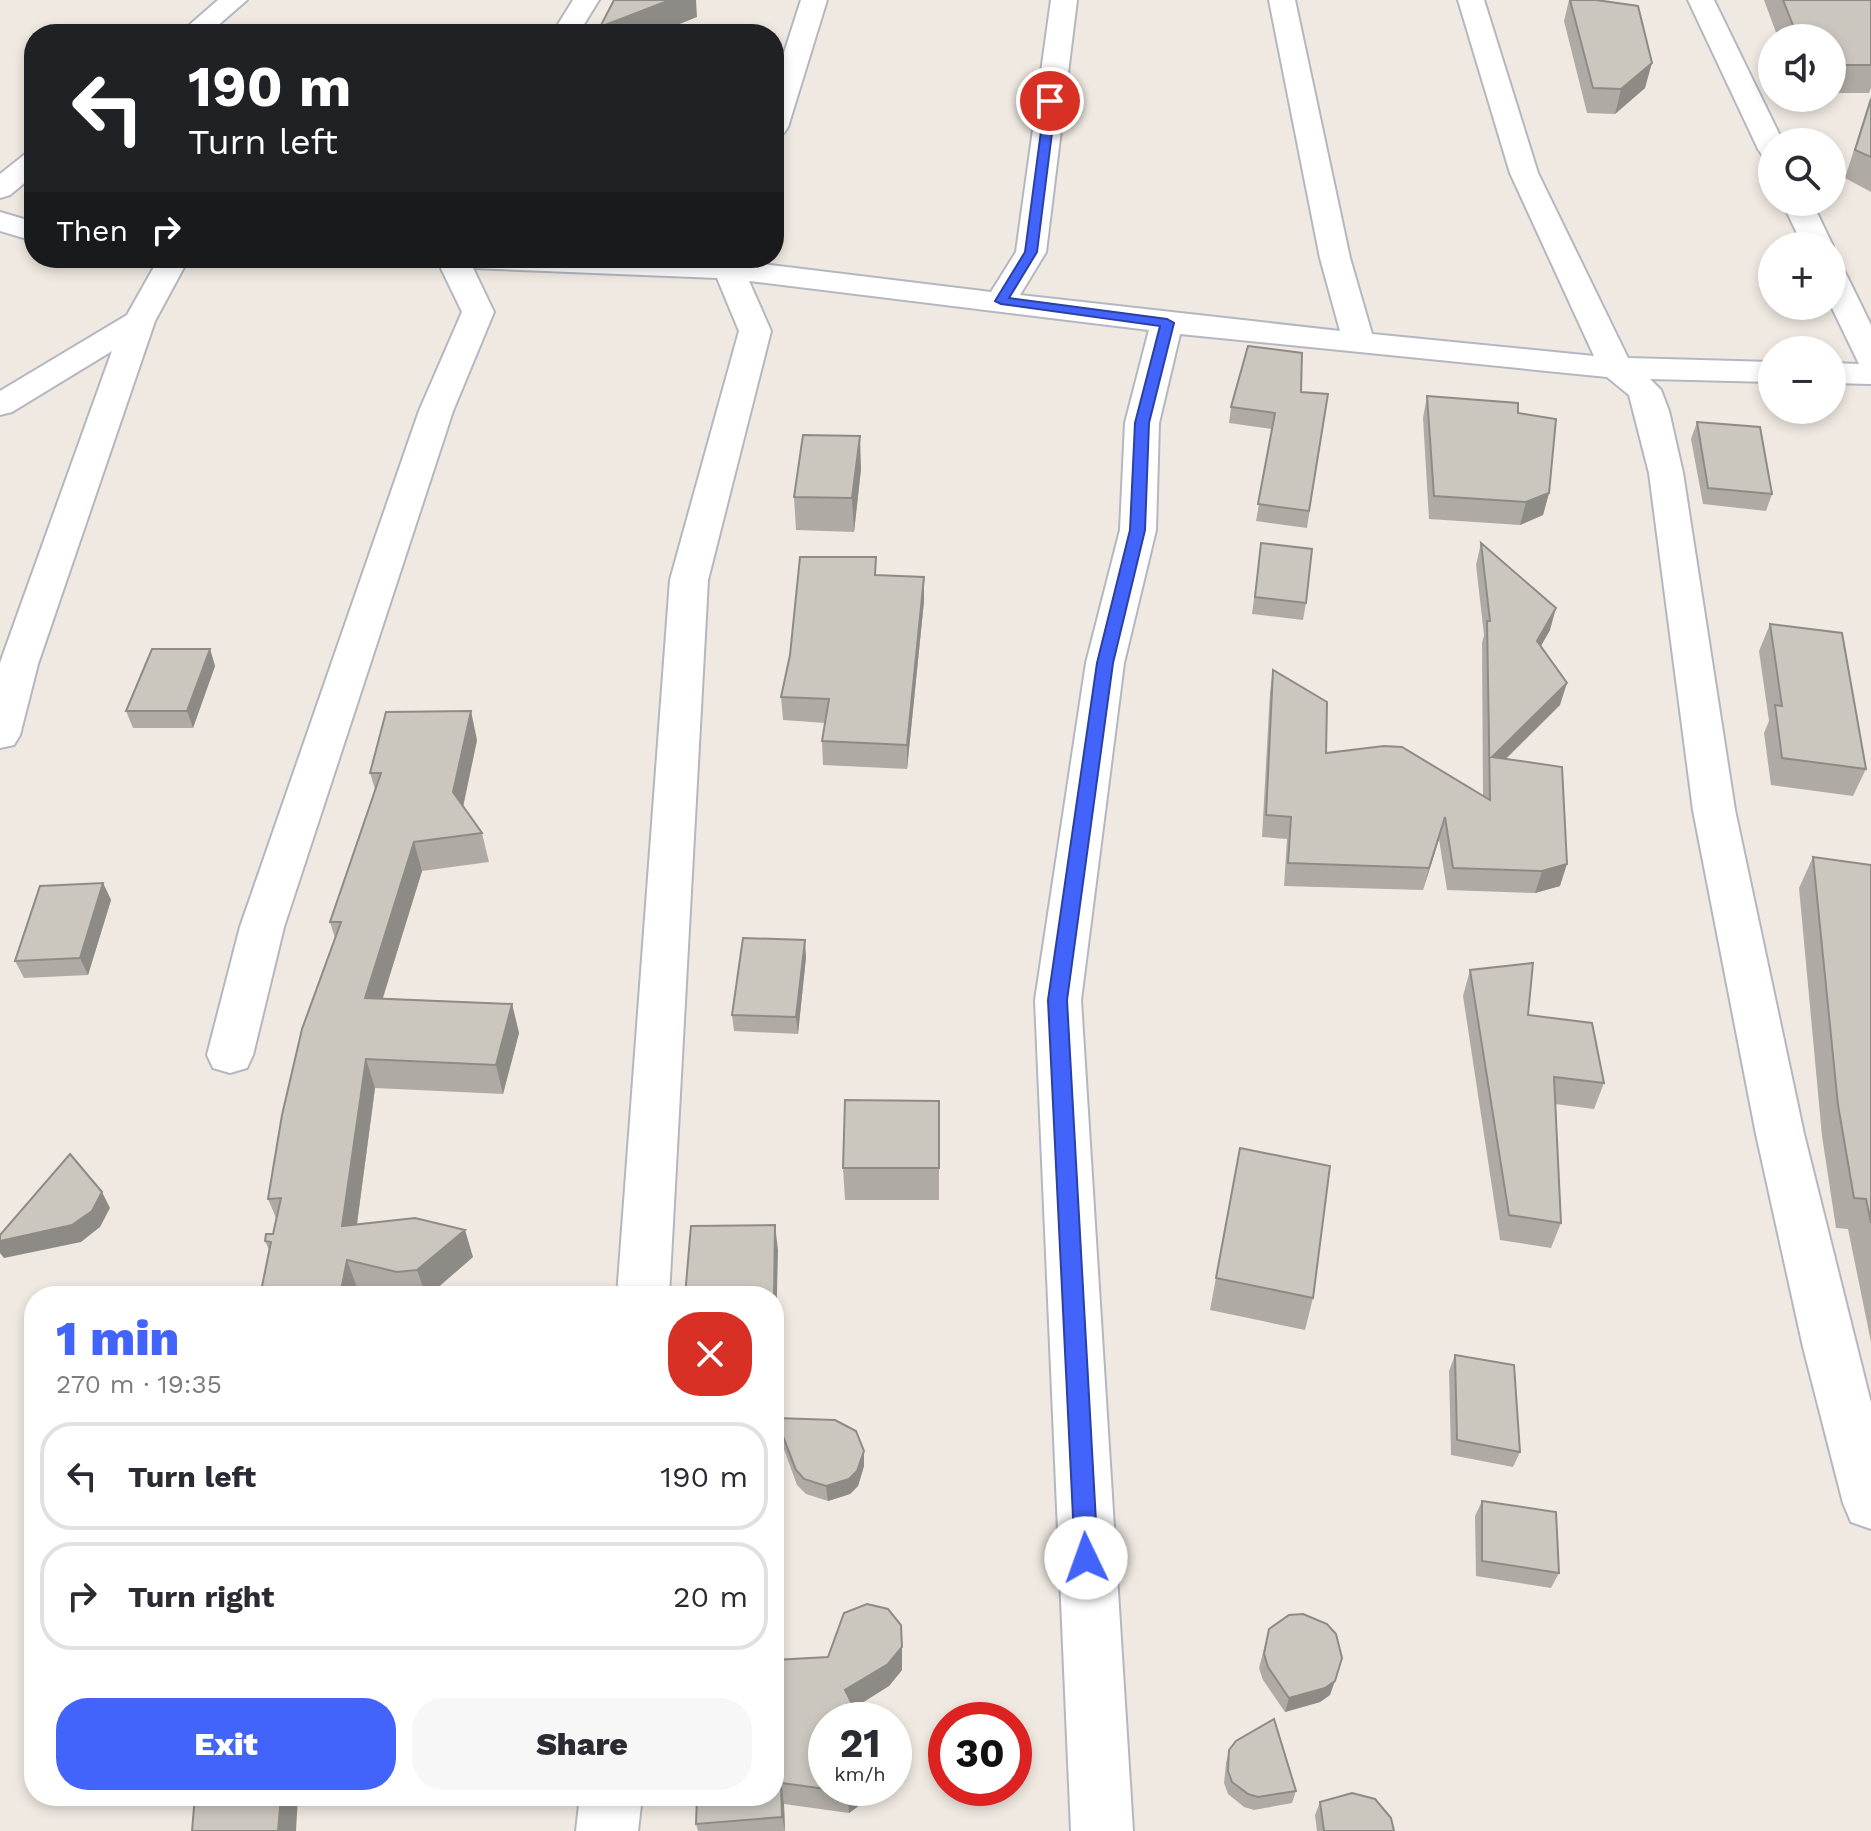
<!DOCTYPE html>
<meta charset="utf-8">
<style>
body{margin:0;font-family:"Work Sans",sans-serif;background:#f7f7f7;color:#2b2b33;height:100vh;display:flex;flex-direction:column;font-size:30px;white-space:nowrap}
*{box-sizing:border-box;margin:0}
p{font-size:26px;color:#7c7c81}
.icon{flex:none;width:44px;height:44px;fill:none;stroke:currentColor;stroke-width:2;stroke-linecap:round;stroke-linejoin:round}
.map{position:relative;flex:1;overflow:hidden}
.drawer{position:absolute;left:24px;top:1286px;width:760px;height:520px;display:flex;flex-direction:column;background:#fff;border-radius:32px;box-shadow:0 4px 12px #0003}
.drawer>*{flex:none}
.top-card{position:absolute;left:24px;top:24px;width:760px;height:244px;border-radius:32px;box-shadow:0 4px 12px #0003;background:#202124;color:#fff;overflow:hidden}
.controls{position:absolute;left:1758px;top:24px;display:grid;gap:16px}
.controls a{display:grid;place-items:center;width:88px;height:88px;border-radius:50%;background:#fff;box-shadow:0 4px 12px #0003;font-size:40px}
.speed{position:absolute;left:808px;top:1702px;display:flex;gap:16px;font-size:40px;font-weight:700;text-align:center}
.speed>*{display:grid;place-content:center;width:104px;height:104px;border-radius:50%;background:#fff;box-shadow:0 4px 12px #0003;line-height:1}
.speed small{font-size:20px;font-weight:400}
.speed .limit{border:12px solid #d22;background:#fff;color:#111}
.pin{position:absolute;display:grid;place-items:center;width:68px;height:68px;color:#fff;margin:-34px;border:4px solid #fff;border-radius:50%;box-shadow:0 2px 8px #0007}
.me{position:absolute;width:88px;margin:-44px;rotate:357deg;stroke-linejoin:round;filter:drop-shadow(0 0 6px #0008)}
.turn{display:flex;align-items:center;gap:28px;height:168px;padding:0 32px;font-size:36px}
.turn .icon{width:104px;height:104px;stroke-width:2.5}
.turn b{display:block;font-size:56px;line-height:68px}
.then{display:flex;align-items:center;height:76px;padding:0 32px;background:#0003;gap:16px;font-size:30px}
.round{display:grid;place-items:center;flex:none;width:84px;height:84px;border-radius:32px;background:#f7f7f7}
.headline{display:flex;align-items:center;justify-content:space-between;height:136px;padding:0 32px}
h1{font-size:48px;font-weight:800;line-height:60px;color:#4264fb}
.action{display:flex;gap:16px;margin-top:auto;padding:16px 32px}
.action a{flex:1;height:92px;border-radius:32px;background:#4264fb;color:#fff;font-size:32px;font-weight:800;line-height:92px;text-align:center}
.action a+a{background:#f7f7f7;color:#2b2b33}
ul{padding:0;list-style:none}
li{display:flex;align-items:center;gap:24px;height:108px;margin:0 16px 12px;padding:0 16px;border:4px solid #e1e1e2;border-radius:32px}
li div{flex:1}
li b{display:block;font-size:30px}
li em{font-style:normal}
.map>svg:first-child{display:block}
</style>
<div class="map">
<svg width="1871" height="1831" viewBox="0 0 1871 1831">
<rect width="100%" height="100%" fill="#efe9e1"/>
<g fill="none" stroke-linecap="round" stroke-linejoin="round">
<defs>
<path id="street" d="M218 0H247L208 34H179Z
M573 0H599L578 34H552Z
M801 0H827L788 127 784 133 774 135V84Z
M1051 0H1077L1046 252 1020 295 1340 331 1320 258 1269 0H1295L1350 258 1372 334 1594 356 1510 173 1458 0H1484L1538 173 1628 358 1772 362V382L1650 379 1661 390 1669 411 1683 473 1735 810 1804 1134 1871 1403V1529L1851 1522 1843 1503 1803 1347 1756 1134 1693 810 1649 473 1629 395 1607 377 1180 334 1159 423 1156 530 1124 663 1081 1000 1133 1831H1071L1035 1000 1086 663 1120 530 1125 423 1149 330 749 281 771 331 708 580 669 1296H617L670 580 739 331 717 278 473 268 494 312 453 411 284 927 253 1055 247 1068 230 1073 213 1068 207 1055 240 927 419 411 462 312 436 258H747L746 262 991 292 1016 252Z
M1688 0H1714L1783 142H1772V157L1762 155 1758 149Z
M34 152V175L10 195 0 198V174L24 155Z
M1782 202H1812L1833 246 1832 248 1803 246Z
M0 212 34 222V241L0 231Z
M159 258H189L155 321 38 664 20 735 14 745 0 748V663L112 351 12 412 0 415V391L127 315Z
M1832 267 1843 269 1847 276 1871 325V384L1832 383V363L1859 364 1831 306Z
M580 1796H642L638 1831H576Z"/>
</defs>
<use href="#street" stroke="#b4b7c1" stroke-width="4"/>
<use href="#street" fill="#fff" fill-rule="evenodd"/>
</g>
<path fill="#afaba4" d="M1569 0H1596L1645 88 1615 114 1587 113 1564 21Z
M1764 0H1871V88L1869 93H1832V38H1778Z
M1871 96V192L1845 178Z
M1328 394 1307 528 1256 521 1272 429 1229 423 1231 407Z
M1427 396 1518 413 1549 493 1543 515 1520 525 1429 519 1423 418Z
M1697 422 1772 494 1766 511 1703 504 1691 439Z
M861 469 854 532 796 530 794 497Z
M1261 543 1306 603 1303 620 1252 614Z
M1481 543 1550 630 1541 646 1560 705 1506 759 1560 886 1535 893 1447 890 1439 839 1423 890 1284 886 1287 839 1262 837 1270 692 1273 670 1326 753 1483 796 1482 643 1484 635 1476 565Z
M876 557V575L924 601 907 769 823 765 822 741 825 723 783 720 781 697Z
M1770 624 1866 769 1853 796 1771 785 1764 733 1769 721 1759 651Z
M210 649 215 666 193 728H133L126 711Z
M477 740 463 807 482 833 489 862 422 871 383 998 512 1004 519 1033 503 1094 375 1088 357 1224 473 1257 428 1296H392L357 1288 356 1296H260L269 1250 265 1241 273 1234 276 1218 268 1199 335 938 330 922 375 789 370 773Z
M1813 857 1871 865V1342L1848 1229 1836 1228 1822 1136 1799 888Z
M103 883 111 900 88 975 24 978 15 961Z
M806 957 798 1034 734 1031 732 1015Z
M1470 970 1528 1015 1604 1083 1594 1109 1555 1104 1561 1223 1551 1248 1500 1240 1463 996Z
M939 1101V1200H845L843 1168Z
M1240 1148 1313 1298 1305 1330 1210 1310Z
M1455 1355 1520 1452 1513 1467 1451 1455 1449 1371Z
M776 1418 864 1466 858 1486 850 1494 828 1501 806 1494 797 1485 778 1433Z
M1482 1501 1559 1573 1551 1588 1476 1576 1475 1516Z
M1269 1629 1330 1695 1320 1702 1285 1712 1263 1680 1259 1668Z
M828 1657 902 1670 889 1686 854 1708 874 1788 868 1799 849 1813 784 1804 785 1831H698L696 1824Z
M1229 1750 1296 1791 1292 1803 1254 1810 1244 1807 1228 1794 1224 1783 1226 1763Z
M1320 1802 1394 1831H1317L1315 1815Z"/>
<path fill="#8e8b86" d="M670 0H696L697 17 655 34H601L600 27Z
M1652 63 1645 88 1615 114 1621 89Z
M860 436 861 469 854 532 852 498Z
M1549 493 1543 515 1520 525 1526 502Z
M924 577V601L907 769V745Z
M1556 608 1550 630 1531 663 1537 641Z
M210 649 215 666 193 728 187 711Z
M1567 683 1560 705 1489 775 1492 757Z
M471 711 477 740 460 821 453 792Z
M1445 817 1439 839 1423 890 1429 868Z
M414 842 422 871 374 1026 365 998Z
M1567 864 1560 886 1535 893 1542 871Z
M103 883 111 900 88 975 80 958Z
M805 940 806 957 798 1034 796 1017Z
M512 1004 519 1033 503 1094 496 1065Z
M366 1059 375 1088 353 1253 342 1226Z
M102 1192 110 1208 100 1227 81 1242 4 1258 0 1253V1241Z
M775 1225 778 1250 774 1422V1296Z
M465 1230 473 1257 428 1296H426L417 1270Z
M347 1260 357 1288 356 1296H340Z
M864 1451V1466L858 1486 850 1494 828 1501 826 1486Z
M902 1647V1670L889 1686 847 1712 845 1690Z
M1335 1681 1330 1695 1320 1702 1285 1712 1289 1698Z
M781 1783 784 1804 785 1831 782 1817Z
M853 1788H874L868 1799 849 1813 848 1792Z
M281 1796H298L296 1831H278Z"/>
<path fill="#cbc7bf" stroke="#8e8b86" stroke-width="2" d="M614 0H670L600 27Z
M1570 0H1596L1638 6 1652 63 1621 89 1593 88Z
M1783 0H1871V65H1832V38H1798Z
M1871 99V157L1855 150Z
M1248 346 1302 353 1301 392 1328 394 1309 511 1258 504 1275 413 1231 407Z
M1427 396 1518 403V413L1556 419 1549 493 1526 502 1434 496Z
M1697 422 1760 427 1772 494 1708 488Z
M803 435 860 436 852 498 794 497Z
M1261 543 1312 549 1306 603 1255 597Z
M1481 543 1556 608 1537 641 1567 683 1492 757 1562 767 1567 864 1542 871 1453 868 1445 817 1429 868 1288 863 1291 817 1266 815 1273 670 1327 702 1326 753 1384 746 1402 747 1490 800 1487 621H1490Z
M800 557H876L875 575 924 577 907 745 822 741 829 699 781 697 790 655Z
M1770 624 1842 633 1866 769 1782 758 1775 705 1782 706Z
M152 649H210L187 711H126Z
M471 711 453 792 482 833 414 842 365 998 512 1004 496 1065 366 1059 342 1226 415 1218 465 1230 417 1270 397 1272 347 1260 340 1296H260L271 1242 265 1241 266 1234H273L281 1198 268 1199 282 1115 302 1029 341 922H330L381 773H370L386 712Z
M1813 857 1871 865V1223L1866 1199 1854 1198 1838 1105Z
M103 883 80 958 15 961 40 886Z
M743 938 805 940 796 1017 732 1015Z
M1533 963 1528 1015 1592 1023 1604 1083 1554 1077 1561 1223 1509 1215 1470 970Z
M845 1100 939 1101V1168H843Z
M1240 1148 1330 1166 1313 1298 1216 1278Z
M70 1154 102 1192 92 1211 72 1225 0 1241V1235Z
M775 1225 774 1296H685L691 1226Z
M1455 1355 1514 1365 1520 1452 1457 1440Z
M776 1418 835 1420 856 1431 864 1451 857 1471 849 1479 826 1486 804 1479 796 1470Z
M1482 1501 1556 1512 1559 1573 1482 1561Z
M867 1604 888 1609 901 1625 902 1647 888 1664 845 1690 860 1720H826V1788H853L848 1792 781 1783 782 1817 696 1824 697 1796H774V1660L828 1657 844 1613Z
M1303 1614 1327 1624 1336 1634 1342 1658 1335 1681 1325 1688 1289 1698 1268 1667 1264 1654 1269 1629 1289 1615Z
M1274 1719 1296 1791 1258 1797 1248 1794 1232 1782 1228 1771 1229 1750 1236 1741Z
M1352 1793 1375 1799 1391 1818 1394 1831H1324L1320 1802Z
M195 1796H281L278 1831H192Z"/>
<path fill="#4264fb" stroke="#2b41a3" stroke-width="2" d="M1050 98 1056 101 1037 252 1009 298 1167 319 1174 323 1149 423 1145 530 1113 663 1067 1000 1098 1558 1095 1566 1086 1569 1078 1566 1075 1558 1048 1000 1097 663 1130 530 1135 423 1160 326 1001 304 995 301 1025 252 1045 101Z"/>
</svg>
<div class="controls">
<a><svg class="icon" aria-label="sound" viewBox="0 0 24 24"><path d="M4 9h4l5-4v14l-5-4H4zM17 9q2 3 0 6"/></svg></a>
<a><svg class="icon" aria-label="search" viewBox="0 0 24 24"><circle cx="10" cy="10" r="6"/><path d="M15 15l6 6"/></svg></a>
<a>+</a>
<a>−</a>
</div>
<div class="speed"><div>21<small>km/h</small></div><div class="limit">30</div></div>
<div class="pin" style="left:1050px;top:101px;background:#d93025"><svg class="icon" aria-label="arrive" viewBox="0 0 24 24"><path d="M6 21V4h12l-3 4 3 4H6"/></svg></div>
<svg class="me" style="left:1086px;top:1558px" viewBox="-20 -20 40 40"><circle r="19" fill="#fff"/><path d="M0-13L10 11 0 6-10 11z" fill="#4264fb"/></svg>
<div class="top-card">
<div class="turn"><svg class="icon" aria-label="left" viewBox="0 0 24 24"><path d="M17 20v-9H6M10 6l-5 5 5 5"/></svg><div><b>190 m</b>Turn left</div></div>
<div class="then">Then<svg class="icon" aria-label="right" viewBox="0 0 24 24"><path d="M7 20v-9h11M14 6l5 5-5 5"/></svg></div>
</div>
<section class="drawer">
<div class="headline"><div><h1>1 min</h1><p>270 m · 19:35</p></div><a class="round" style="background:#d93025;color:#fff"><svg class="icon" aria-label="close" viewBox="0 0 24 24"><path d="M6 6l12 12M18 6L6 18"/></svg></a></div>
<ul>
<li><svg class="icon" aria-label="left" viewBox="0 0 24 24"><path d="M17 20v-9H6M10 6l-5 5 5 5"/></svg><div><b>Turn left</b></div><em>190 m</em></li>
<li><svg class="icon" aria-label="right" viewBox="0 0 24 24"><path d="M7 20v-9h11M14 6l5 5-5 5"/></svg><div><b>Turn right</b></div><em>20 m</em></li>
</ul>
<div class="action"><a>Exit</a><a>Share</a></div>
</section>
</div>
